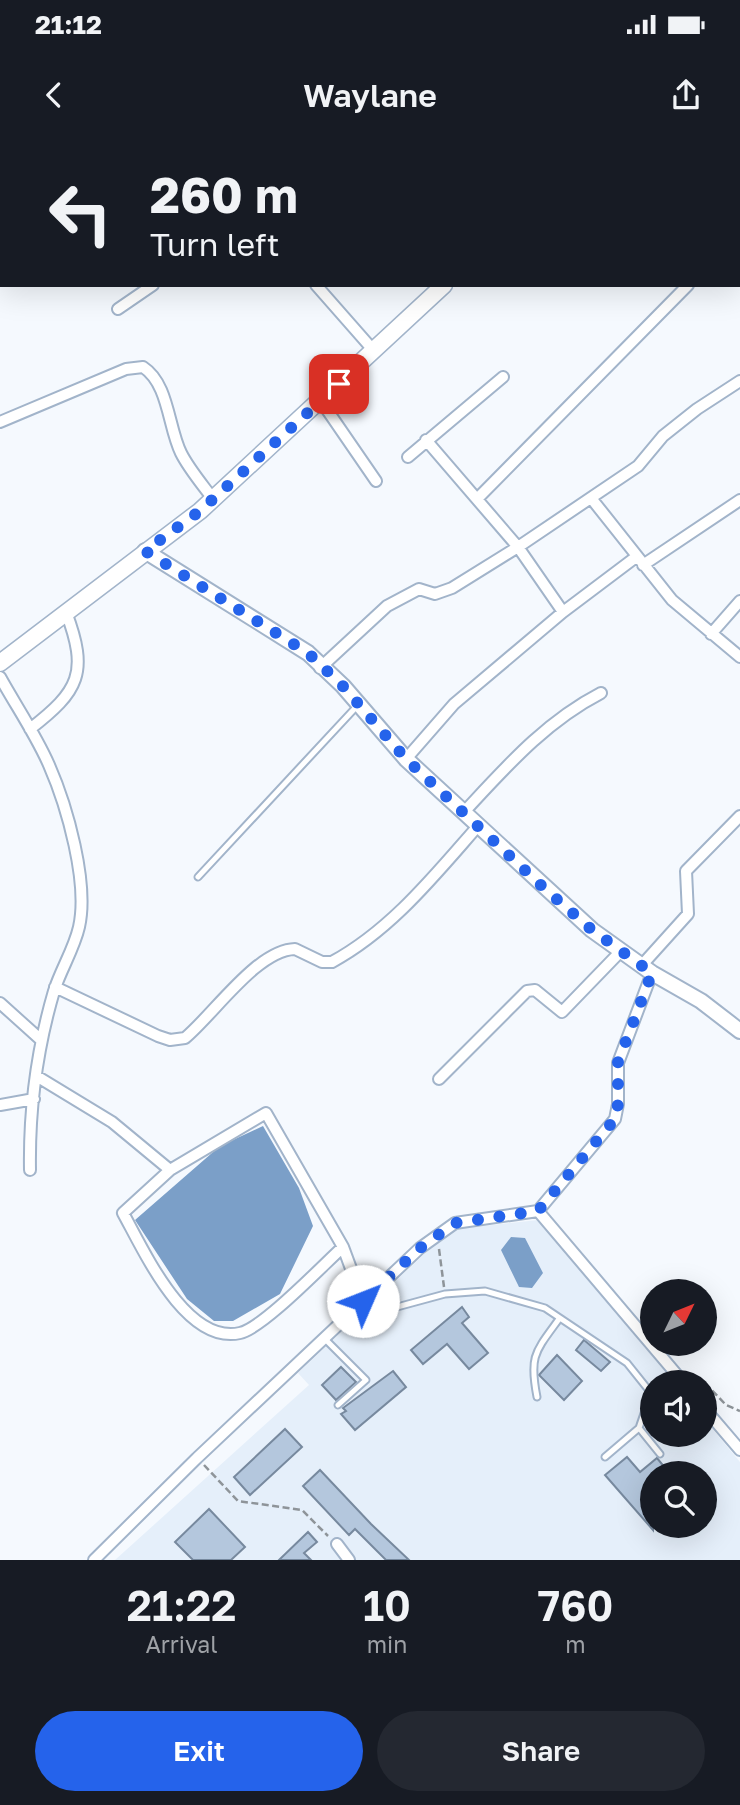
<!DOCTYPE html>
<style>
body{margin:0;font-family:"Golos Text",sans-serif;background:#242831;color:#f1f3f6;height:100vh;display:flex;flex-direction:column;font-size:26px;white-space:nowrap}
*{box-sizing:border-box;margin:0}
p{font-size:23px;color:#9ea1a6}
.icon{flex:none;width:38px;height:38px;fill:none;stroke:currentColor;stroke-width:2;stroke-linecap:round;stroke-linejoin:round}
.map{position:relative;height:1420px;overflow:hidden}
.side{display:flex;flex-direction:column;background:#171b24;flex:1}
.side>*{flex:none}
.banner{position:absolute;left:0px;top:0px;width:740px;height:147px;box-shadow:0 7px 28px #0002;background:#171b24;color:#f1f3f6;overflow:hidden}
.needle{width:46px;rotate:47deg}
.buttons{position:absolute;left:640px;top:1139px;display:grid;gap:14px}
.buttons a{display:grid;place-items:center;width:77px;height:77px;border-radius:50%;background:#171b24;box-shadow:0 7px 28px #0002;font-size:35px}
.pin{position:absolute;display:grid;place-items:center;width:60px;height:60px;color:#fff;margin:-30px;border-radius:14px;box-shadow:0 4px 10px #0006}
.me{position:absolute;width:77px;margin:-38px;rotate:46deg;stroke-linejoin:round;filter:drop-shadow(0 0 5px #0008)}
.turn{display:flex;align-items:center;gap:24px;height:147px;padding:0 35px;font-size:32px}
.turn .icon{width:91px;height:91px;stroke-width:2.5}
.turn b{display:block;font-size:49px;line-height:60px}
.eta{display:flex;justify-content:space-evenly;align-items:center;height:119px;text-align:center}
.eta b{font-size:42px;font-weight:600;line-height:49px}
.primary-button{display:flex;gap:14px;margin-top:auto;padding:14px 35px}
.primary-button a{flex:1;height:80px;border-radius:42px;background:#2563eb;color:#fff;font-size:28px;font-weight:600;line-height:80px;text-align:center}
.primary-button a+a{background:#242831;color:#f1f3f6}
.status{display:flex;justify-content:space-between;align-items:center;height:49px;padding:0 35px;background:#171b24;direction:ltr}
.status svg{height:19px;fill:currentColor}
header{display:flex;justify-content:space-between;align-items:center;height:91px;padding:0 35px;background:#171b24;font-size:32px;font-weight:600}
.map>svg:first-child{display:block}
</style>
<div class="status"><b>21:12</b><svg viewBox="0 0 49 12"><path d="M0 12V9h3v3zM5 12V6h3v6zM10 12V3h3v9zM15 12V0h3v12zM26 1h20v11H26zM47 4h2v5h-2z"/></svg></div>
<header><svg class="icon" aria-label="back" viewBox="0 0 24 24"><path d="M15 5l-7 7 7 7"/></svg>Waylane<svg class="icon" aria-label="share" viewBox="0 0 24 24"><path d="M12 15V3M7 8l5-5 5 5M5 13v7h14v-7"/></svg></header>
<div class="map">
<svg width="740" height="1420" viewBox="0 0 740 1420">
<rect width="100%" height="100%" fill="#f5f9fe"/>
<path fill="#e5effa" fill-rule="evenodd" d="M538 1080 674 1242H653V1295H705V1280L740 1322V1420H115L309 1245 298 1233 436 1103 456 1089ZM653 1334H705V1386H653Z"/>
<path fill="#7b9fc8" d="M263 986 299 1048 313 1086 280 1154 233 1181H214L187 1159 135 1080 220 1006Z
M511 1097 525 1098 543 1133 532 1148 519 1147 501 1110Z"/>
<path fill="#b4c7dd" stroke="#77899e" stroke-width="2" d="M462 1167 469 1177 462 1183 488 1213 469 1229 447 1204 423 1224 411 1210Z
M584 1200 610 1222 601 1231 576 1210Z
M557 1215 582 1241 564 1260 539 1235Z
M341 1227 356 1242 336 1260 322 1245Z
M393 1231 406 1247 355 1290 341 1274 346 1271 343 1268Z
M285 1289 302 1307 250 1355 234 1337Z
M627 1317 640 1332 657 1318 670 1334H653V1390L605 1335Z
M320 1330 371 1384 409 1420H386L355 1389 349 1395 303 1346Z
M209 1369 245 1407 231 1420H193L175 1402Z
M308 1392 317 1402 304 1413 311 1420H279Z"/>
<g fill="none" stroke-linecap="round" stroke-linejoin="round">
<defs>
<path id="service" d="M198 737 358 565
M363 1161 386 1170 445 1154 485 1151 545 1168 627 1223 651 1253
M325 1199 366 1240 338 1265
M664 1242 675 1233
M651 1253 639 1288 660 1314
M537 1257C529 1216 535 1212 559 1179
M605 1317 639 1288"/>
<path id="minor" d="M198 0 199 2
M466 0 469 2
M109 2 112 0
M531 2 532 0
M0 84H2
M738 94 740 92
M316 145 374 211
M118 169 153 145
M321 261 376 341
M0 282 126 229 143 227C169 244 168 287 181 313 189 329 202 344 213 359
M426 300 518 407 563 472
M408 317 503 237
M478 358 688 145
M591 358 672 460 740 517
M643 425 740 360
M711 494 740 461
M320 528 387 466 419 449 435 454 452 448 518 407 638 326 663 296 697 269 740 241
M0 537C16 566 36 595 49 625 67 666 89 743 79 787 74 809 61 829 54 851 37 909 29 970 30 1030
M30 589C79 551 89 533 66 472
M406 619 454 564 563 472 636 417
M464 672C506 627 545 582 601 553
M642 825 688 774 686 731 740 676
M55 847 158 896 170 900 185 898C214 874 257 810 295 809L322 822H332C391 790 434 736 478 686
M0 863 40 899
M38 937 112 982 170 1030 266 973 343 1107C323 1125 263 1188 240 1193 186 1205 144 1111 123 1073L170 1030
M439 939 527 851 535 850 562 872 621 811
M0 965 34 959
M538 1071 615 979 618 964V923L652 833
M343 1107 363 1161
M705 1269 740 1310
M337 1404 349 1420
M94 1420 197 1318 420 1108 455 1083 538 1071 683 1242"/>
<path id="tertiary" d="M145 411 308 513 343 546 406 619 592 790 652 833 701 861 740 891"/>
<path id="secondary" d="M642 2 645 0
M0 523 200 371 444 145"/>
</defs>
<use href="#service" stroke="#a2b4ca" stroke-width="9"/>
<use href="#minor" stroke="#a2b4ca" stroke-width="14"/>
<use href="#tertiary" stroke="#a2b4ca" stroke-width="18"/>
<use href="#secondary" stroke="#a2b4ca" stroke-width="19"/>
<path stroke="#8e9499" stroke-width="2.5" stroke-dasharray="7 3.5" stroke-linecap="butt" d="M439 1109 444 1147
M692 1236 704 1242
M705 1243 726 1265 740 1271
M204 1325 238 1361 302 1370 328 1396"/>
<use href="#service" stroke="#fff" stroke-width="5"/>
<use href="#minor" stroke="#fff" stroke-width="10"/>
<use href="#tertiary" stroke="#fff" stroke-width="14"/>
<use href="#secondary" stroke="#fff" stroke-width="16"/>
</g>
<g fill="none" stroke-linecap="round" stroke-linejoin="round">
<path stroke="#2563eb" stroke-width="12" stroke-dasharray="0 21.6" d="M339 244 200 371 145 411 308 513 342 545 406 619 545 749 592 790 652 833 618 922V964L615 979 538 1071 455 1083 420 1108 363 1161"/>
</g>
</svg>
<div class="buttons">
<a><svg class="needle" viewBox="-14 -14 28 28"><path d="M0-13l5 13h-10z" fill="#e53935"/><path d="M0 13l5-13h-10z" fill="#9ea1a6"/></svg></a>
<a><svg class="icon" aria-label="sound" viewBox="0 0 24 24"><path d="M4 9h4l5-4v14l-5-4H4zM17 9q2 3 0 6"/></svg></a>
<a><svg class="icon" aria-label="search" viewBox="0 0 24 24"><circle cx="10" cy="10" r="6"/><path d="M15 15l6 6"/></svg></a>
</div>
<div class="pin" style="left:339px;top:244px;background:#d93025"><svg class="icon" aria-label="arrive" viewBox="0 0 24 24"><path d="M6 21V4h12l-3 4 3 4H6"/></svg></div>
<svg class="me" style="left:363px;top:1161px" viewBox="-20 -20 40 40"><circle r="19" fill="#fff"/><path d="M0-13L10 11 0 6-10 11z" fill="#2563eb"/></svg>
<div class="banner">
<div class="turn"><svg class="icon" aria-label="left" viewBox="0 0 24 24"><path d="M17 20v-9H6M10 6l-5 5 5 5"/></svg><div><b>260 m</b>Turn left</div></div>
</div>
</div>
<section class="side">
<div class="eta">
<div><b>21:22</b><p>Arrival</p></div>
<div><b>10</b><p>min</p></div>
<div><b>760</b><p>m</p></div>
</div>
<div class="primary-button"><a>Exit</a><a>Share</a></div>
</section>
